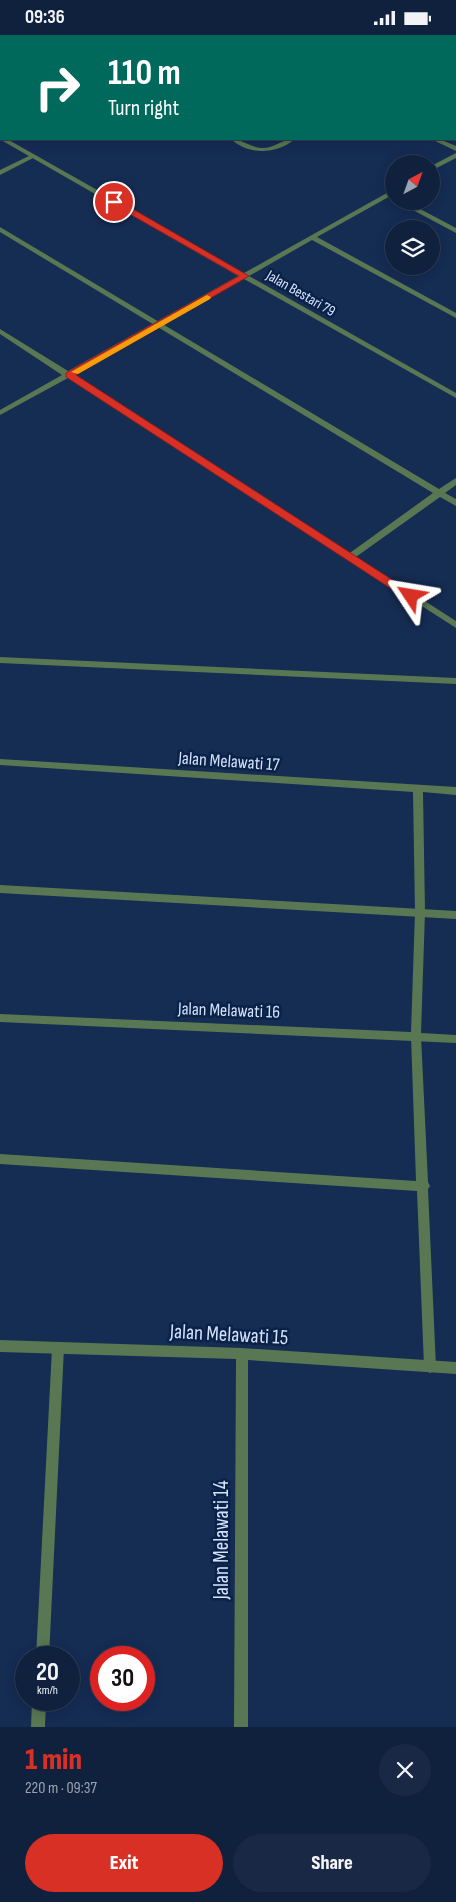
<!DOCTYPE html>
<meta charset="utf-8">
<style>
body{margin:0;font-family:"Sofia Sans Condensed",sans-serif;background:#192945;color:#f1f3f6;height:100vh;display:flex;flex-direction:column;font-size:19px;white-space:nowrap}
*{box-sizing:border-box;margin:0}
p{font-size:16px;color:#9ca3b0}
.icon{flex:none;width:28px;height:28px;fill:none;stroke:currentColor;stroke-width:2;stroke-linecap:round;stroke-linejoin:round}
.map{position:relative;height:1692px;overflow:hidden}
.details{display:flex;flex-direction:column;background:#10213e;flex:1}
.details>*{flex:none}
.guide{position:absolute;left:0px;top:0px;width:456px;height:105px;box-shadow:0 2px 12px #0003,0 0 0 1px #303e58;background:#00695c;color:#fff;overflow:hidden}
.needle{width:32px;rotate:41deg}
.controls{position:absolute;left:385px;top:120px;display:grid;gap:10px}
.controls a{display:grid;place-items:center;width:55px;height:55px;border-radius:50%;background:#10213e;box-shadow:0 2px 12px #0003,0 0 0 1px #303e58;font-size:25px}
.speed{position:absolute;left:15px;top:1611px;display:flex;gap:10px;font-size:25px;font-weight:700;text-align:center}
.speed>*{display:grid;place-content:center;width:65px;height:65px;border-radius:50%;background:#10213e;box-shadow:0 2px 12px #0003,0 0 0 1px #303e58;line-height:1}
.speed small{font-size:12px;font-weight:400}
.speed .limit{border:8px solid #d22;background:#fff;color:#111}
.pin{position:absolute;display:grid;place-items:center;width:42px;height:42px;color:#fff;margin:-21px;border:2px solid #fff;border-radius:50%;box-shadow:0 1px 5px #0007}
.me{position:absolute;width:55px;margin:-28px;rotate:303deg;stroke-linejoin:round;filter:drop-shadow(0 0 4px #0008)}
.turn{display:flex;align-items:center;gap:18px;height:105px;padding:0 25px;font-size:22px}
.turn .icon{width:65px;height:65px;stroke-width:2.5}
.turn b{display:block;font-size:35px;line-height:42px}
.round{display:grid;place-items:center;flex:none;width:52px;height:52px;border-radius:26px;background:#192945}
.overview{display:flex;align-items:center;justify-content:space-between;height:85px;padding:0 25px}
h1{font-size:30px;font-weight:800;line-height:38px;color:#d93025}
.cta{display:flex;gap:10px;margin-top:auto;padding:10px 25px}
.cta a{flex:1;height:58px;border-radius:30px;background:#d93025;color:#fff;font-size:20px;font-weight:800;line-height:58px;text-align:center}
.cta a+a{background:#192945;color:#f1f3f6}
.status{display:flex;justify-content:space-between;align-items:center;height:35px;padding:0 25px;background:#10213e;direction:ltr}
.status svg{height:14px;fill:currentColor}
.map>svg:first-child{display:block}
</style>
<div class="status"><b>09:36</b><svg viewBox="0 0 49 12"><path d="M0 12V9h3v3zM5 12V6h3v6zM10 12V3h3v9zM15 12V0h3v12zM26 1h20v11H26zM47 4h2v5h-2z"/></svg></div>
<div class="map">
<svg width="456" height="1692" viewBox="0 0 456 1692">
<rect width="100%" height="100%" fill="#152c53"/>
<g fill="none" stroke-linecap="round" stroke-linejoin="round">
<path fill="#597753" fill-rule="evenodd" d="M350 0H357L358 1H351Z
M455 48H456V52H455Z
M231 104C242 104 250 112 261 113 274 114 283 103 295 104 277 119 249 121 231 104Z
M33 119 36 121 35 122 0 140V135Z
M396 166H405L456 193V198Z
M0 192 439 454 456 443V450L445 458 456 464V471L440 462 353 524H347L346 522 347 520 433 458 0 197Z
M0 850 456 876V884L0 858Z
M416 997 420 998 421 1001 428 1147 430 1151 428 1154 436 1332 434 1336 430 1338 426 1336 424 1332 417 1156 0 1129V1119L416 1146 411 1001 412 998Z
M58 1307 62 1309 64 1313 49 1622H36L52 1313 54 1309Z
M32 1665H46L45 1692H31Z"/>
<path fill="#597753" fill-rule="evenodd" d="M220 0H227L228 1H221Z
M1 102V104H7L244 238 394 154V159L317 202 456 278V283L312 205 249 241 456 358V363L244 244 73 340 456 586V593L68 343 0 380V375L62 340 0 299V294L68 336 238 241 1 105Z
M431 104H439L456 111V116Z
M456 118V123L431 136V131Z
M0 622 456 643V649L0 628Z
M0 724 456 752V760L423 757 425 877 421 998 456 1000V1008L0 987V979L411 997 415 877 413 757 0 730Z
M0 1305 242 1313 456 1327V1339L248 1325V1692H234L236 1324 0 1317Z"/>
</g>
<path fill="#d93025" stroke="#8d1f18" d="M112 165H117L249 241 76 340 414 559V564H407L66 342V338L239 241 112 169Z"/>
<path fill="#f59e0b" d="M207 260 211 262 210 264 78 339 71 337Z"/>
<g text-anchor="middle" stroke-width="5" stroke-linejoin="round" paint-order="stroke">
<g font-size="15" fill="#d3e2fc" stroke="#0b2248">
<text transform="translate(301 258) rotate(30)" y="5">Jalan Bestari 79</text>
</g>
<g font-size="18" fill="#d3e2fc" stroke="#0b2248">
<text transform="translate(229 726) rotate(4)" y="6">Jalan Melawati 17</text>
<text transform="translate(229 975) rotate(2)" y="6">Jalan Melawati 16</text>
</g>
<g font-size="21" fill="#d3e2fc" stroke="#0b2248">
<text transform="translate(229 1299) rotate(3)" y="7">Jalan Melawati 15</text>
<text transform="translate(221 1505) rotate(-90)" y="7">Jalan Melawati 14</text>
</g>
</g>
</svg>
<div class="controls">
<a><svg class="needle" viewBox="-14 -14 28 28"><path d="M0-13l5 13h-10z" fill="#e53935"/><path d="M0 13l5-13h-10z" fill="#9ca3b0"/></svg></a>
<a><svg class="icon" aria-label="layers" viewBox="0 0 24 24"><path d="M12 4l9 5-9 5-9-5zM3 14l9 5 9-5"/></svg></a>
</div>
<div class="speed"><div>20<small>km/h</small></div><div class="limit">30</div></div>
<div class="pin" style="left:114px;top:167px;background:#d93025"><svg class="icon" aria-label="arrive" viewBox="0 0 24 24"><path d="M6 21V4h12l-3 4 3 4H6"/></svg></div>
<svg class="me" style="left:411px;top:561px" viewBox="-20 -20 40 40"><path d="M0-17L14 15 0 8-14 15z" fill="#d93025" stroke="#fff" stroke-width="4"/></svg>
<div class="guide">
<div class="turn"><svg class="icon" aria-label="right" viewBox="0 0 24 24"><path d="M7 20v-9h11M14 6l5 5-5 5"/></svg><div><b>110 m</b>Turn right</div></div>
</div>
</div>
<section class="details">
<div class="overview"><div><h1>1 min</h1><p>220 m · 09:37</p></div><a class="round"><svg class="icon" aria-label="close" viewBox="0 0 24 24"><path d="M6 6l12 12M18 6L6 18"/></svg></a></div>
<div class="cta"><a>Exit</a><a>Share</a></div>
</section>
